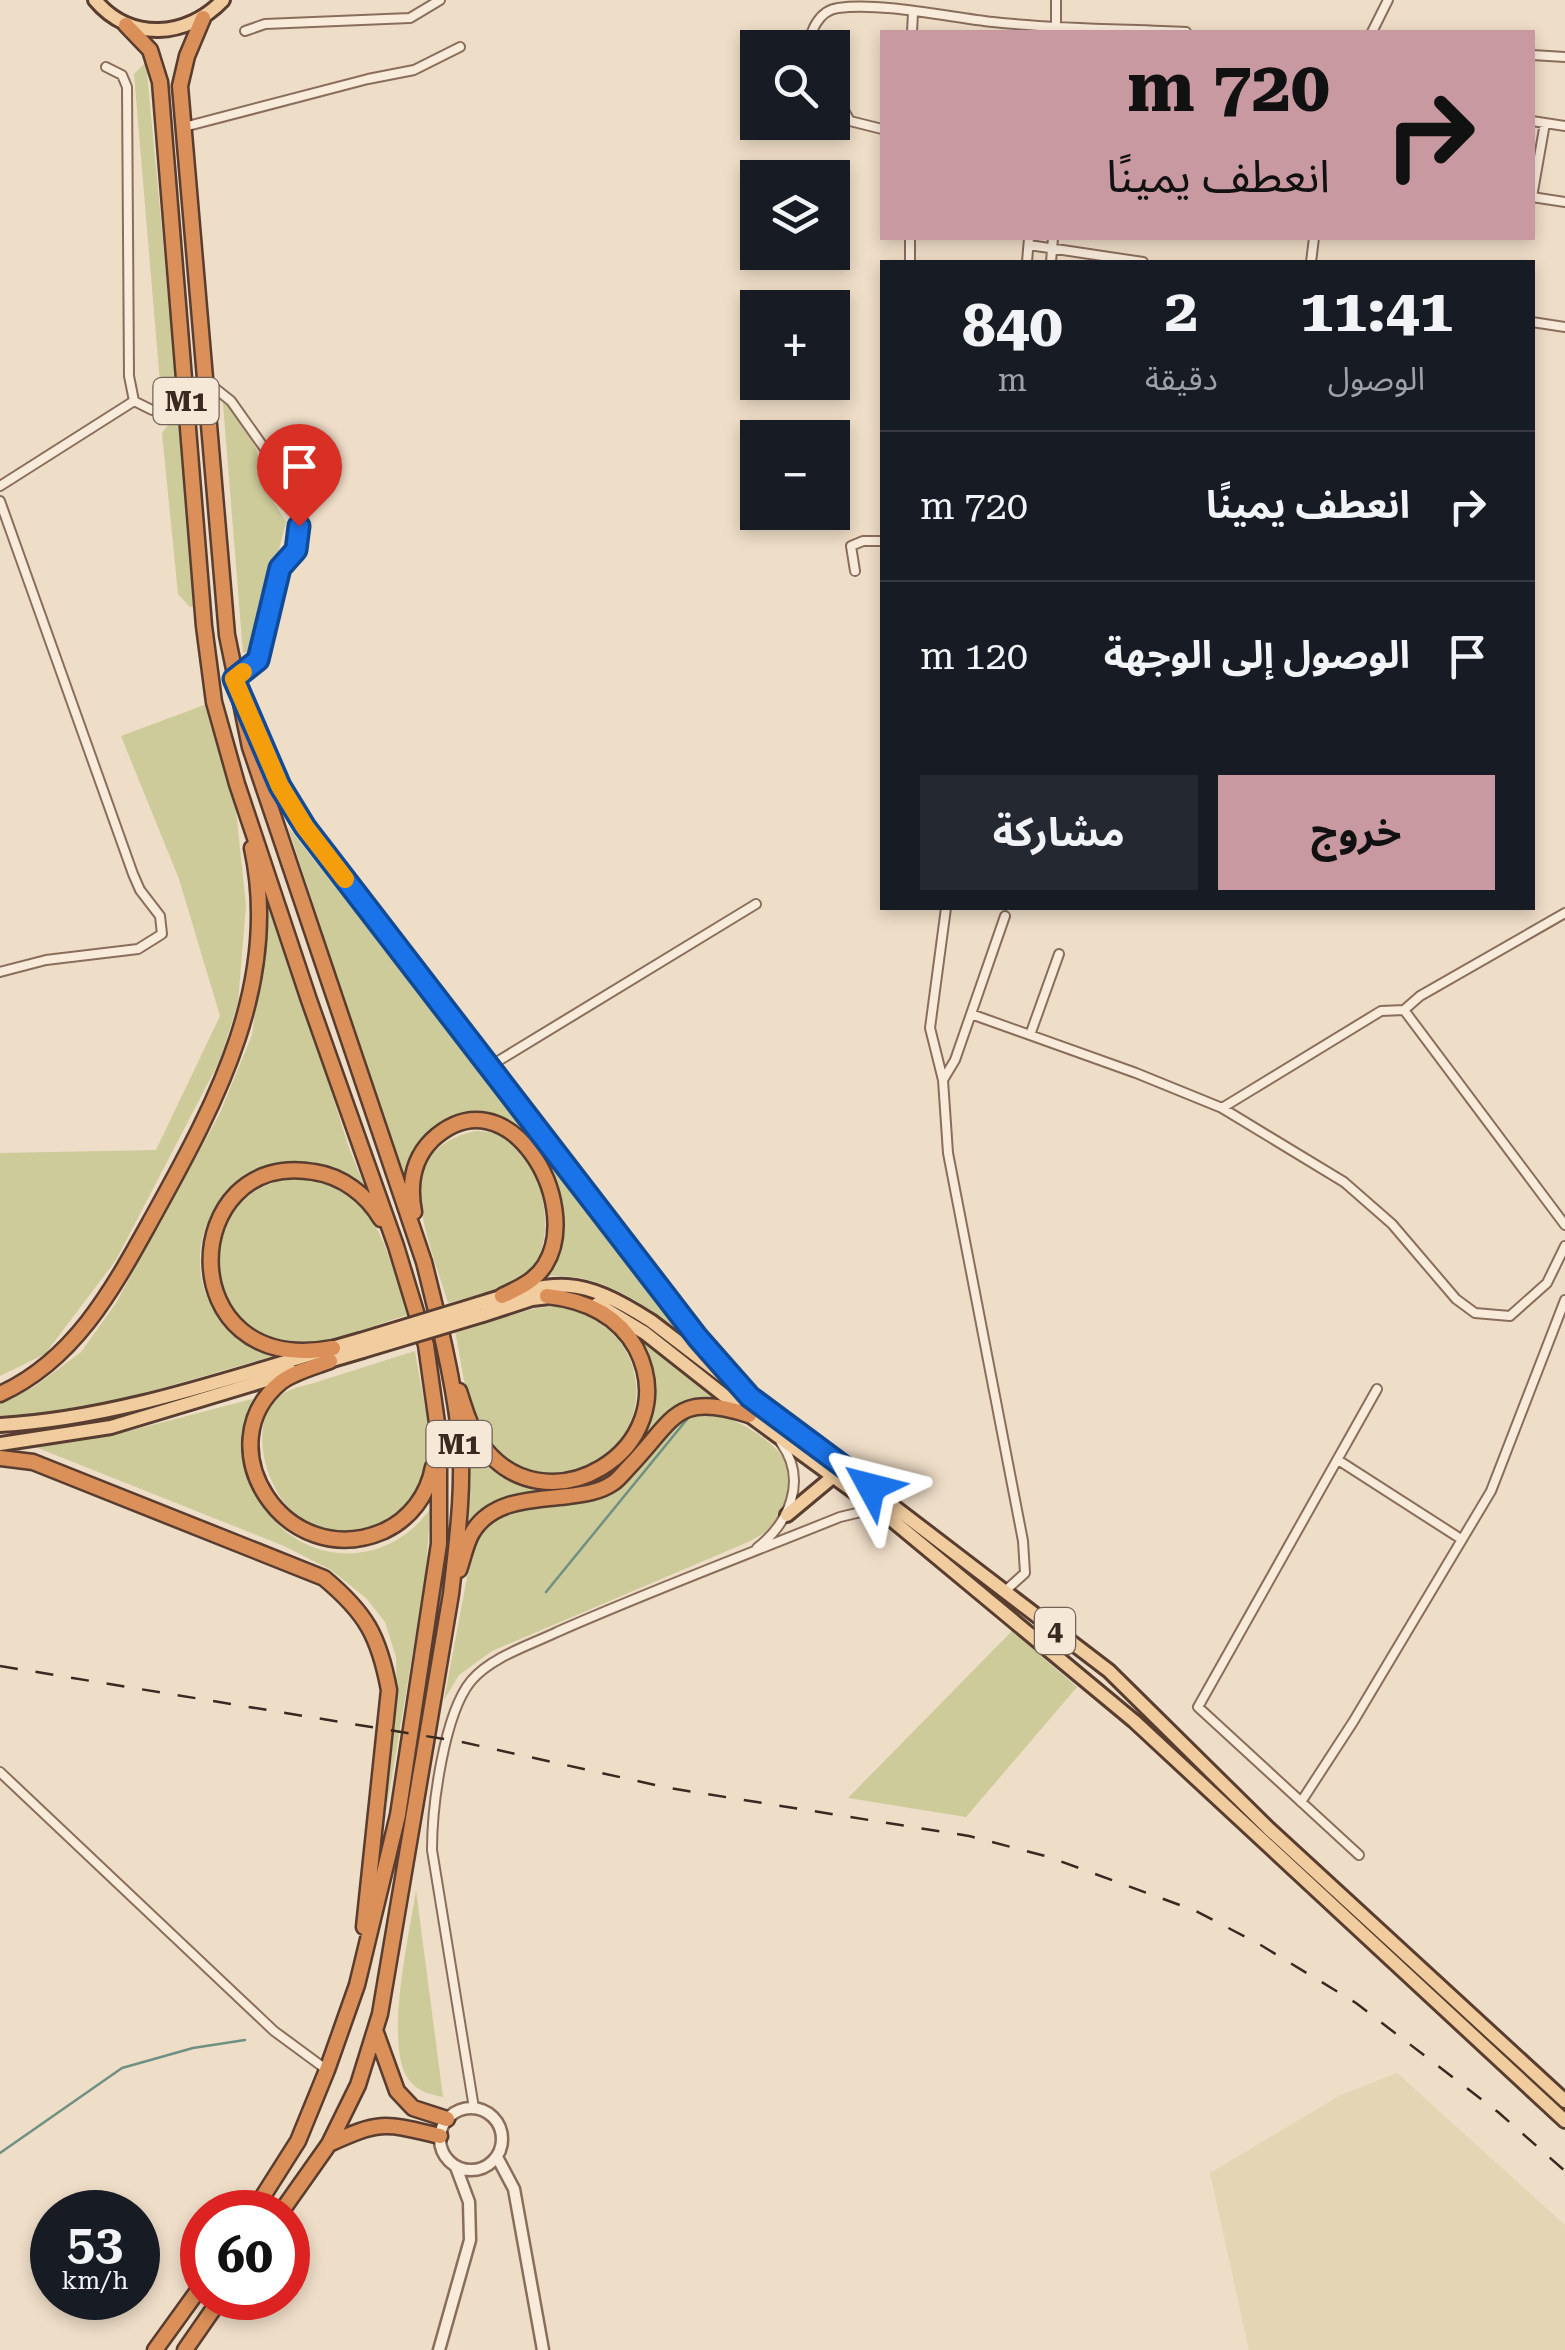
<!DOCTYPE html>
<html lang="ar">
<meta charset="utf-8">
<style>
body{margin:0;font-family:"Roboto Serif","Noto Sans Arabic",serif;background:#242831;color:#f1f3f6;direction:rtl;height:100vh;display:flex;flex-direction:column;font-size:38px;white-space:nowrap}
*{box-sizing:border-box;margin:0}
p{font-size:32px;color:#9ea1a6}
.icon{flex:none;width:55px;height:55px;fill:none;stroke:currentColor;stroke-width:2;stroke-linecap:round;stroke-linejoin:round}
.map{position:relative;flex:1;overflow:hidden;direction:ltr}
.details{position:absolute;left:880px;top:260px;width:655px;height:650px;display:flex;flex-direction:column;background:#171b24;border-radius:0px;box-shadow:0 5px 15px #0003;direction:rtl}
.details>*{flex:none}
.hud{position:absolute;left:880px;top:30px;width:655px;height:210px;border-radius:0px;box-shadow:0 5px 15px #0003;direction:rtl;background:#c999a2;color:#111;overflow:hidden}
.fabs{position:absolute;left:740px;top:30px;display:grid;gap:20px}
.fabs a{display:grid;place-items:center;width:110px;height:110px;border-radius:0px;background:#171b24;box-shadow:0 5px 15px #0003;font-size:50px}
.speed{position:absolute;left:30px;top:2190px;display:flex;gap:20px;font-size:50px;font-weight:700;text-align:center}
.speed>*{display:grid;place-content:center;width:130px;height:130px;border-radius:50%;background:#171b24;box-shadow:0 5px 15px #0003;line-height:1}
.speed small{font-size:25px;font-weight:400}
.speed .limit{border:15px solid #d22;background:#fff;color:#111}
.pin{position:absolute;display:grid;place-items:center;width:85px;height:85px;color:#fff;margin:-102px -42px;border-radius:50% 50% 50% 0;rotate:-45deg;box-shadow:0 0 10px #0007}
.pin .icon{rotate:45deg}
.me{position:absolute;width:110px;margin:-55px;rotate:308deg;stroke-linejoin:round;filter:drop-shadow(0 0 8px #0008)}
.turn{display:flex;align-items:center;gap:35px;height:210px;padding:0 40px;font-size:45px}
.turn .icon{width:130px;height:130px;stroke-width:2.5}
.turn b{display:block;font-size:70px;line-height:85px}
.eta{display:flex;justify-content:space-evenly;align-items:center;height:170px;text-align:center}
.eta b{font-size:60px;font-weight:700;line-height:70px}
.action{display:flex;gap:20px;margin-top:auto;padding:20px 40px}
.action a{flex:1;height:115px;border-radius:0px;background:#c999a2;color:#111;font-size:40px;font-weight:700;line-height:115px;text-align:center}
.action a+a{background:#242831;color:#f1f3f6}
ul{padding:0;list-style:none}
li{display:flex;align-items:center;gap:30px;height:150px;padding:0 40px;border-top:2px solid #363941}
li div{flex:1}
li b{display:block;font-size:38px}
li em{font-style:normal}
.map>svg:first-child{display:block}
</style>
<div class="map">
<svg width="1565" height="2350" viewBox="0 0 1565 2350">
<rect width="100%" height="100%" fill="#eeddc7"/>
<path fill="#e4d5b4" d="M1397 2073 1565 2225V2350H1249L1210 2173 1339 2096Z"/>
<path fill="#cdcb9a" d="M146 62 177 390 173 396 161 395 134 74Z
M223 403 231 405 256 448 264 486 286 522 253 651 243 653Z
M171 421H178L195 607H190L178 594 162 433Z
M207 704 236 811 246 905 238 1003 220 1060 116 1260 45 1354 0 1376V1153L156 1150 220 1016 179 879 121 736Z
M288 827 530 1134 508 1121 481 1116 432 1133 415 1147 404 1181Z
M264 879 349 1148 365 1187C226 1090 124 1301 274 1356 185 1380 93 1414 0 1417V1403L34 1387 81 1352 116 1303 220 1113 252 1035 267 918Z
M475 1131C490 1131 507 1134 518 1145 545 1173 558 1246 527 1274 508 1291 472 1296 448 1303 431 1244 384 1151 475 1131Z
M550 1161 687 1337C645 1305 602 1272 547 1276 572 1234 563 1206 550 1161Z
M298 1177C379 1191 386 1246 407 1315 374 1325 337 1343 302 1343 197 1343 178 1193 298 1177Z
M562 1306C686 1340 639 1492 538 1472 516 1467 495 1454 483 1435 465 1405 462 1364 455 1331L536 1308Z
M640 1339 715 1399C668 1396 654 1427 627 1460 621 1468 614 1478 605 1482 563 1504 491 1477 467 1531L469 1446C477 1454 486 1467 496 1473 550 1509 636 1480 650 1414 655 1388 649 1363 640 1339Z
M415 1351C419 1380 428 1412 429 1441 430 1473 420 1494 396 1513 294 1592 225 1428 284 1393 294 1387 309 1385 320 1381 352 1371 383 1361 415 1351Z
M256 1398C253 1405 248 1412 247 1419 242 1437 254 1495 265 1510 308 1568 388 1568 430 1509L426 1573 385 1818 397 1701 396 1657 385 1622 366 1598 331 1570 284 1546 28 1444 129 1431Z
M700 1411C728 1415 756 1429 777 1450 795 1468 788 1505 775 1524 769 1532 757 1537 748 1542L492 1651 459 1675 444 1700 469 1567 479 1533 494 1517 515 1509 583 1502 618 1491 678 1424Z
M1012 1631 1077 1687 966 1817 848 1798Z
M416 1890 443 2097C430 2094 418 2092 409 2080 383 2046 410 1933 416 1890Z"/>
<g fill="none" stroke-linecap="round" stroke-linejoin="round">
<path stroke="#6e9183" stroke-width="2.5" d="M546 1592 688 1418
M0 2153 122 2068 193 2048 245 2040"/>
<defs>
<path id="minor" d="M245 31 265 24 410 18 440 0
M912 32 913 13
M1056 32V0
M1372 32 1388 0
M812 48C807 31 821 10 838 8 881 2 948 17 993 22 1056 29 1122 29 1186 32
M1532 55 1565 57
M106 67 122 75 127 87 129 376 134 401
M832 90 850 121 882 129
M1532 121 1565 126
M184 127 368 79 414 70 460 47
M1532 197 1545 123
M1532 197 1565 202
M1029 245 1143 262
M910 262V238
M1027 262 1029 238
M1051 262 1053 238
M1311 262 1314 238
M1532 322 1565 327
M207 382 231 401 265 449 292 475 302 502 296 550 281 568 258 660 237 676
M134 401 152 410H186
M0 486 134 401
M0 501 133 874 140 890 160 916 162 934 138 949 46 960 0 972
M855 571 851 546 863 541H882
M946 908 930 1028 943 1080 948 1153 1023 1541 1025 1573 1004 1592
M1404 1010 1420 996 1565 913
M971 1014 1136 1073 1222 1108 1344 1182 1392 1224 1456 1299 1475 1313 1510 1316 1547 1283 1565 1246
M1030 1035 1059 954
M490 1066 756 904
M943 1080 955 1060 1005 916
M1222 1108 1381 1011 1404 1010 1565 1225
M1338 1460 1461 1539
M757 1548C789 1523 808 1480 781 1443
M0 1772 274 2031 327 2070
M1301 1802 1353 1722 1491 1491 1565 1300
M1359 1855 1198 1707 1377 1389
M474 2108 432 1850C432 1806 444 1714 471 1681 491 1657 530 1645 557 1632 650 1591 746 1555 840 1517L861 1512 882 1515"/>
<path id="tertiary" d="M440 2139a31 31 0 1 1 62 0a31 31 0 1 1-62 0Z
M497 2157 514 2189 543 2350
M439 2350 470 2240 469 2202 456 2167"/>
<path id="primary" d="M95 0C130 42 187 38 223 0
M478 1304C558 1279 579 1275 651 1321L1109 1671 1269 1829 1565 2101
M597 1304 645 1333 749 1415 886 1515 1134 1721 1565 2121
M483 1315 532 1299 558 1296
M322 1363 363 1351
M0 1425C123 1418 242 1373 360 1340
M0 1444 111 1427 293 1372
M787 1515 835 1475"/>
<path id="motorway" d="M203 18 187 56 180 86 227 635 250 747 424 1262C438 1318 452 1373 459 1430 465 1484 457 1541 451 1594L380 2014 358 2085 329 2144 281 2212
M126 25 150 50 160 82 204 626 214 702 237 784 309 1000 396 1246 426 1345 439 1437V1544L398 1815 357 1985 327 2070 298 2141 253 2212
M251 719 280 786 305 827 698 1337 750 1397
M414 1212C409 1186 412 1160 432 1140 507 1070 584 1202 545 1265 535 1281 519 1288 502 1296
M333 1348C168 1379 178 1148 314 1172 342 1176 367 1195 381 1219
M330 1361C314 1367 294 1372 281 1382 204 1445 285 1574 384 1531 410 1519 428 1495 433 1467
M459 1391C465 1409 469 1426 479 1441 543 1536 688 1449 636 1348 617 1314 584 1300 547 1296
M0 1394C77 1359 115 1285 155 1213 217 1101 281 981 252 848
M0 1458 33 1462 324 1578C366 1613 379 1636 389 1690L364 1927
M459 1570C463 1559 466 1543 472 1533 492 1499 534 1500 569 1496 584 1494 600 1492 613 1483 619 1479 624 1472 629 1467 675 1419 675 1391 749 1415
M375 2030 397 2091 413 2108 447 2119
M329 2144C381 2120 385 2123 440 2136
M155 2350 202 2285
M185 2350 221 2298"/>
</defs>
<use href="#minor" stroke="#8a6e5c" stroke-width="12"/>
<use href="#tertiary" stroke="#8a6e5c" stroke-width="15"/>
<use href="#primary" stroke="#583d30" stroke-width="18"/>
<use href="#motorway" stroke="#583d30" stroke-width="19"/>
<use href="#minor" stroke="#f9ebda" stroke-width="8"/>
<use href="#tertiary" stroke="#f9ebda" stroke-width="10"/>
<use href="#primary" stroke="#f0cc9f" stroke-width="12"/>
<use href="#motorway" stroke="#dc9059" stroke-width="14"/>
<path stroke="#3a2920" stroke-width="2.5" stroke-dasharray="18 18" stroke-linecap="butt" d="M0 1666 462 1742 669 1788 969 1836 1049 1857 1196 1911 1259 1944 1356 2003 1498 2112 1565 2171"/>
<defs>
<path id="primary-bridge" d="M360 1340 478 1304
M363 1351 483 1315"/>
</defs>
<use href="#primary-bridge" stroke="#583d30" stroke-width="18" stroke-linecap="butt"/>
<use href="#primary-bridge" stroke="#f0cc9f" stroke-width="12"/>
</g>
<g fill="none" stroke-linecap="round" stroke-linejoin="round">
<defs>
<path id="route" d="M299 526 296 550 280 568 258 660 234 679 280 786 305 827 698 1338 750 1397 871 1487"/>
</defs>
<use href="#route" stroke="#114b97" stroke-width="25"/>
<use href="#route" stroke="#1a73e8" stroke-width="18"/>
<path stroke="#f59e0b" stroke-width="18" d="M243 672 234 679 280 786 305 827 345 879"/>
</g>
<g text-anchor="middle" stroke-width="8" stroke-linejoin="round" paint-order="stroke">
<g fill="#f6e8d6" stroke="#726257" stroke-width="2.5">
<rect x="153.5" y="378" width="65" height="46" rx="8"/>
<rect x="426.5" y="1421" width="65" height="46" rx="8"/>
<rect x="1035" y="1608" width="40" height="46" rx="8"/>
</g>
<g font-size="28" font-weight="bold" fill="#3a2920">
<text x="186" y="411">M1</text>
<text x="459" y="1454">M1</text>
<text x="1055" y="1641">4</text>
</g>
</g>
</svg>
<div class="fabs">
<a><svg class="icon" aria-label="search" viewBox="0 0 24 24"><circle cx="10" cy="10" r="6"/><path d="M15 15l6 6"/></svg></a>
<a><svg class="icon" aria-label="layers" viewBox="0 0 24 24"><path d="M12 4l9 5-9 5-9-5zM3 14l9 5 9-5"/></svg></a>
<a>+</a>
<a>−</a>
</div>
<div class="speed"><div>53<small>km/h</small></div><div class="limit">60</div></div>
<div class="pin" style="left:299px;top:526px;background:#d93025"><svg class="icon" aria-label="arrive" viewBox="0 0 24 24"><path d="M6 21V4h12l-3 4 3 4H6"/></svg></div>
<svg class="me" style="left:871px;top:1487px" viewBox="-20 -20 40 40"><path d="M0-17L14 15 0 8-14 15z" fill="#1a73e8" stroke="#fff" stroke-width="4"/></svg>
<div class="hud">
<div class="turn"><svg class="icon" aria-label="right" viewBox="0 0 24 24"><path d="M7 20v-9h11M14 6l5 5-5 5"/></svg><div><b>720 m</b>انعطف يمينًا</div></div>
</div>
<section class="details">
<div class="eta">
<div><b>11:41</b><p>الوصول</p></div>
<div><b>2</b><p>دقيقة</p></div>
<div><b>840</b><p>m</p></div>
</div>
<ul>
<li><svg class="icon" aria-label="right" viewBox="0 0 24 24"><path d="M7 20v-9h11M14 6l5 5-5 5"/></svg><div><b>انعطف يمينًا</b></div><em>720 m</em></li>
<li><svg class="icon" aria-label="arrive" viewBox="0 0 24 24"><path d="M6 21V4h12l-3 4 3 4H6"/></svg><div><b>الوصول إلى الوجهة</b></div><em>120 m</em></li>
</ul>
<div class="action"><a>خروج</a><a>مشاركة</a></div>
</section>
</div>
